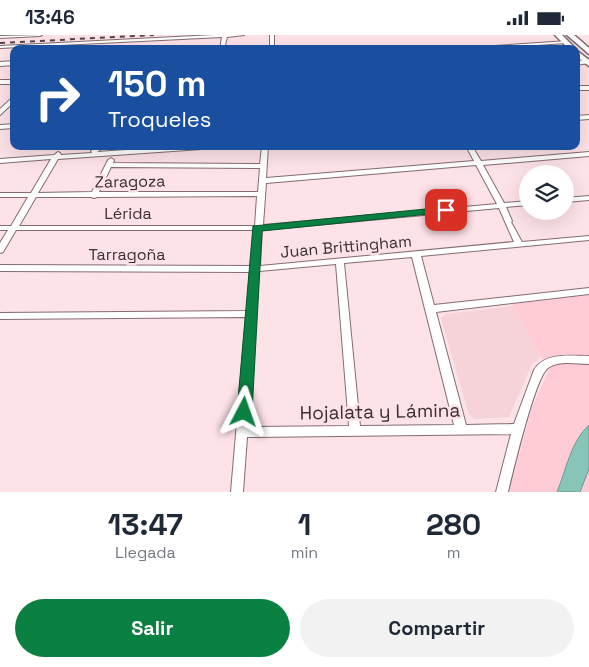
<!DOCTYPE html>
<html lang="es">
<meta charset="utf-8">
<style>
body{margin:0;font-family:"Space Grotesk",sans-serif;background:#f2f2f3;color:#1f2937;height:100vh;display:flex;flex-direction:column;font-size:19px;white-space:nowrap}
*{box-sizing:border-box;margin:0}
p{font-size:16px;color:#747a83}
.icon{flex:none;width:28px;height:28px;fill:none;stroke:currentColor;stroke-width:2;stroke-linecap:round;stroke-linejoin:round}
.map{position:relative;height:457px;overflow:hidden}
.drawer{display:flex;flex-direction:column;background:#fff;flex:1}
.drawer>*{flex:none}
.hud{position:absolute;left:10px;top:10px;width:570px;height:105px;border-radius:10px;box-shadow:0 5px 20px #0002;background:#1a4fa0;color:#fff;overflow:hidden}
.controls{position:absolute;left:519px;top:130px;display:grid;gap:10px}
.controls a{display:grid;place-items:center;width:55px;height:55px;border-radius:50%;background:#fff;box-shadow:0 5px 20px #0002;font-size:25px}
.pin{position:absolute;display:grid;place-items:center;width:42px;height:42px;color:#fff;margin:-21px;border-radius:10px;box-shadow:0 2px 8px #0006}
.me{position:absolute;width:55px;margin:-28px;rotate:4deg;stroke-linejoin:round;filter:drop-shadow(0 0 4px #0008)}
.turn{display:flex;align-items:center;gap:18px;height:105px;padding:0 15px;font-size:22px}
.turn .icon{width:65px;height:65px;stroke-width:2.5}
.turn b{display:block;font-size:35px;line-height:42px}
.eta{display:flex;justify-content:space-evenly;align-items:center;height:85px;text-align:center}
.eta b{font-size:30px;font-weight:700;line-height:35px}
.cta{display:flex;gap:10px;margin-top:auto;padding:10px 15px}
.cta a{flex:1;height:58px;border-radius:30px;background:#0b8043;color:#fff;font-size:20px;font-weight:700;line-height:58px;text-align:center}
.cta a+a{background:#f2f2f3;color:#1f2937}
.status{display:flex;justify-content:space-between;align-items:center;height:35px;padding:0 25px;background:#fff;direction:ltr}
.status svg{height:14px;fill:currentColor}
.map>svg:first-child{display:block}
</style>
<div class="status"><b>13:46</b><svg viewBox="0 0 49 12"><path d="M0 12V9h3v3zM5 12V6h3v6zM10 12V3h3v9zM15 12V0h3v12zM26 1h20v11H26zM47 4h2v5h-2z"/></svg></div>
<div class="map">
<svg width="589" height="457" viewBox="0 0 589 457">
<rect width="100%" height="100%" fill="#fde2e7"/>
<path fill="#f6d3d9" d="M513 271 541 322 532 329 509 382 475 384 469 380 441 284 445 279Z"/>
<path fill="#ffccd5" d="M589 260V323L543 325 512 269Z
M589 327V457H509L532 373 550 332 555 329Z"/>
<path fill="#87c5b8" stroke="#709890" d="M589 390V434L580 457H557C566 435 571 406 589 390Z"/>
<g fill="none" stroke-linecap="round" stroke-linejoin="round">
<defs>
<path id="street" d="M42 0 40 1 0 3V1Z
M214 0H244L227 2 224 14H220L222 2 0 13V11Z
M270 0H274V14H270Z
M568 6V7L566 8 480 14H450Z
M588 25 589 28 576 30V26Z
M14 26V30L0 31V27Z
M0 45H14V49H0Z
M576 51H589V55H576Z
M14 61V67L0 80V74Z
M589 80V84L576 85V81Z
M14 89V93L0 94V90Z
M98 111H106L97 117 184 111H219L216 113 58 124 38 158 92 157 108 125 111 123 114 125 113 128 260 129 262 111H268L266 143 474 126 466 111H472L481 126 589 117V121L483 130 504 168 528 166V170L506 172 512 186 511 187 522 207 589 201V205L421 221 434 270 589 253V259L436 277 466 390 514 389 534 335C545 317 571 321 589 321V329C576 329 559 325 548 333 535 342 513 437 508 457H496L511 399 247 402 243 457H231L246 282 0 284V278L247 276 250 237 0 236V230L251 231 254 195H16L3 217 0 218V208L8 195H0V191H11L28 162H0V158H31L51 124 0 128V124L54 120 58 117 60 118 61 120 92 118 91 116ZM476 130 497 169 263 190 266 148ZM111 132 260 133 258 157H99ZM257 161 255 191H19L36 162H91L94 163 97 162ZM499 173 514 207 260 231 262 195ZM412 222 454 390 360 391 344 228ZM336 229 349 391 248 392 259 236Z
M589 161V165L565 167V163Z"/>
<path id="secondary" d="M555 0H562L576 14H569Z
M567 0H574L589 13V19Z
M576 15 589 25V31L576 21Z"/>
</defs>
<use href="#street" stroke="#846c71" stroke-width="2"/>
<use href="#secondary" stroke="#846c71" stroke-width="3"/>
<use href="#street" fill="#fff" fill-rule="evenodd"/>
<use href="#secondary" fill="#fff" fill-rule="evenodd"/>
<path stroke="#524547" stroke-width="2" stroke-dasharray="5 5" stroke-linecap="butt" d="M0 8 154 0"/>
</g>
<path fill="#0b8043" stroke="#07532c" d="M446 172 449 173V177L262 196 252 377 250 381 244 383 239 381 237 377 253 191Z"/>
<g text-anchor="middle" stroke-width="5" stroke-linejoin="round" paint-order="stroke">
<g font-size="16" fill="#3b3032" stroke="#fde2e7">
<text transform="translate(130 146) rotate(-1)" y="6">Zaragoza</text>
<text x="128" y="184">Lérida</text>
<text transform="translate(346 211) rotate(-5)" y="6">Juan Brittingham</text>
<text x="127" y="225">Tarragoña</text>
</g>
<g font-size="19" fill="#3b3032" stroke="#fde2e7">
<text transform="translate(380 376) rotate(-1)" y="7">Hojalata y Lámina</text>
</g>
</g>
</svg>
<div class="controls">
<a><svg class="icon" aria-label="layers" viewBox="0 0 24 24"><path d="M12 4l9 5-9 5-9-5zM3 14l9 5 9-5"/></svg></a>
</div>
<div class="pin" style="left:446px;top:175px;background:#d93025"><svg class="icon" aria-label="arrive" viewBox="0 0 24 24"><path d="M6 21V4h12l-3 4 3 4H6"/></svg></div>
<svg class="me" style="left:244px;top:377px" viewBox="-20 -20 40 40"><path d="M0-17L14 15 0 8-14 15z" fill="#0b8043" stroke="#fff" stroke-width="4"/></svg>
<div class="hud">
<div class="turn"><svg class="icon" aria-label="right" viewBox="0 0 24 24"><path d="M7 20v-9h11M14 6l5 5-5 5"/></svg><div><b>150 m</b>Troqueles</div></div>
</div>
</div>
<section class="drawer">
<div class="eta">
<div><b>13:47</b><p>Llegada</p></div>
<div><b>1</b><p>min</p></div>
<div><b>280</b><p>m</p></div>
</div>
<div class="cta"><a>Salir</a><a>Compartir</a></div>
</section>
